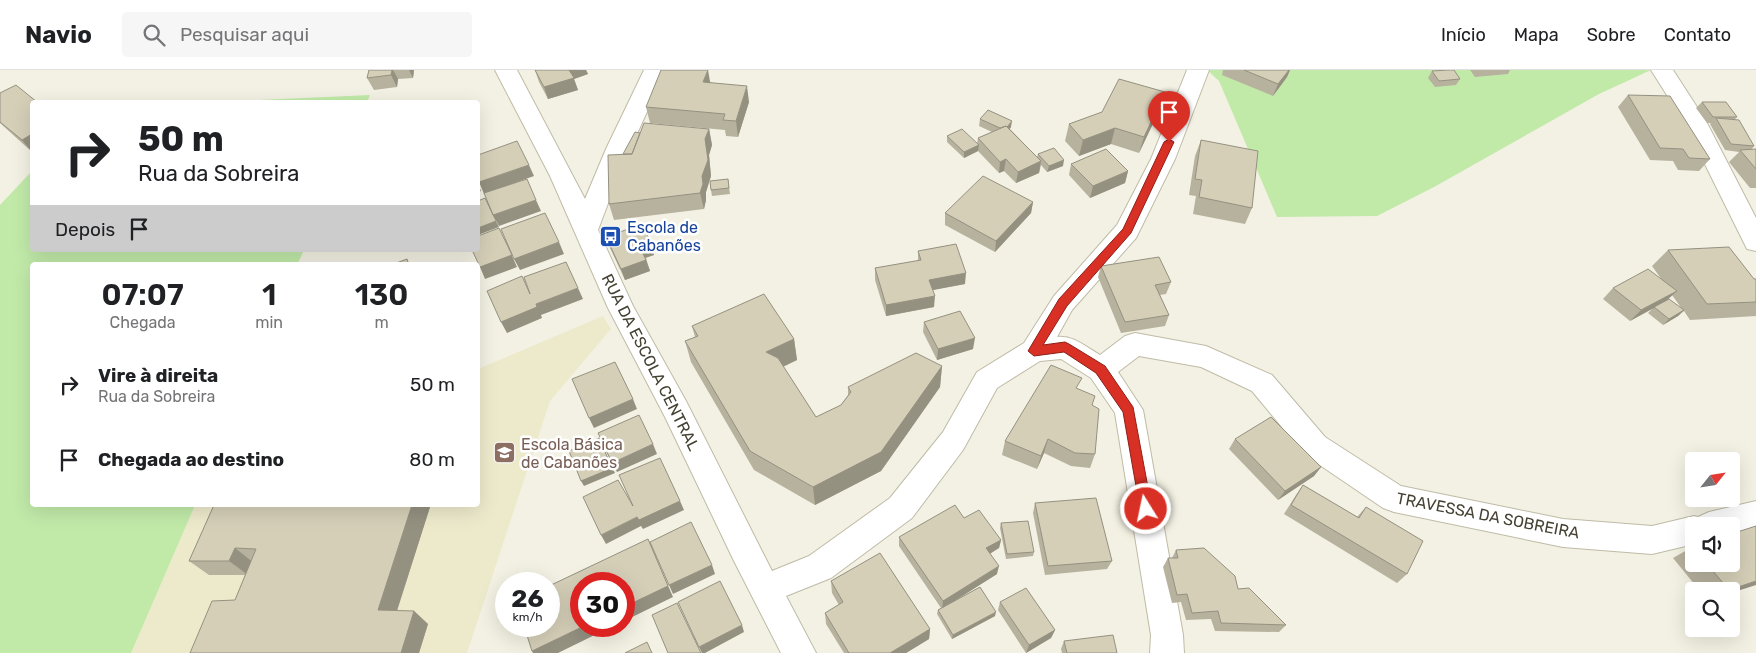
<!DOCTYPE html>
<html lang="pt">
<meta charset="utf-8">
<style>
body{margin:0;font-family:Rubik,sans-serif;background:#f6f6f6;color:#202124;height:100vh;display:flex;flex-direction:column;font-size:19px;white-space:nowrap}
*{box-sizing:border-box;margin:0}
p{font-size:16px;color:#757577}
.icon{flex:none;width:28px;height:28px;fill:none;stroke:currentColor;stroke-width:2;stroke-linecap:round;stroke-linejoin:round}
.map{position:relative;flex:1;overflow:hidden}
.details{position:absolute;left:30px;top:192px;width:450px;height:245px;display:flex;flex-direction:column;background:#fff;border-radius:5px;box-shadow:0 5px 20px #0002}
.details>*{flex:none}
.guide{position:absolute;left:30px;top:30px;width:450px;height:152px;border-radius:5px;box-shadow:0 5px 20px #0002;background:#fff;color:#202124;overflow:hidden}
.needle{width:32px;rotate:60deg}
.buttons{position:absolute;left:1685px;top:382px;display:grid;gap:10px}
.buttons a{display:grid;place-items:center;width:55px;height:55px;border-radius:5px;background:#fff;box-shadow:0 5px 20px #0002;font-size:25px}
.speed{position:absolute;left:495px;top:502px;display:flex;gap:10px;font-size:25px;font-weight:700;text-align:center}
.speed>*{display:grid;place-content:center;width:65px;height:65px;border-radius:50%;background:#fff;box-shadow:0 5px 20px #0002;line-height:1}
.speed small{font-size:12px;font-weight:400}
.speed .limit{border:8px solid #d22;background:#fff;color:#111}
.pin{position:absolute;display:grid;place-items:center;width:42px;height:42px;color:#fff;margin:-51px -21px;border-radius:50% 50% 50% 0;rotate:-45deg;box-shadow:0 0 5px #0007}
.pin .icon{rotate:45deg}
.me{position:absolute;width:55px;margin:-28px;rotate:350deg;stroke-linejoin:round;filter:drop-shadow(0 0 4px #0008)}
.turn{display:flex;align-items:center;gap:18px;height:105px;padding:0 25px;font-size:22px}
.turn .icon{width:65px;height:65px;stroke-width:2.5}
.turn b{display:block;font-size:35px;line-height:42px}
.then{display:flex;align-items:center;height:48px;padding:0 25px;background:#0003;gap:10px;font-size:19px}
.eta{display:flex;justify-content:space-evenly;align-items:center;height:85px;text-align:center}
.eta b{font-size:30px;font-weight:600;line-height:35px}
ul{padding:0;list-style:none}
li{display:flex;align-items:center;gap:15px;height:75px;padding:0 25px}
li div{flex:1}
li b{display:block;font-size:19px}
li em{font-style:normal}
header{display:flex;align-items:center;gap:30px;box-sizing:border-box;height:70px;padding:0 25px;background:#fff;border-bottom:1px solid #e0e0e0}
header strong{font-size:24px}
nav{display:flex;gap:28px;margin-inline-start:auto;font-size:18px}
.search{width:350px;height:45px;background:#f6f6f6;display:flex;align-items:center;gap:12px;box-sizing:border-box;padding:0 18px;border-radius:5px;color:#757577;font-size:19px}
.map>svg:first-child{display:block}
</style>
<header>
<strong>Navio</strong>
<div class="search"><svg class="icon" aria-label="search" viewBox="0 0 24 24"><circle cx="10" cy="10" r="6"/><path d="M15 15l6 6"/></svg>Pesquisar aqui</div>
<nav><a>Início</a><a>Mapa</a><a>Sobre</a><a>Contato</a></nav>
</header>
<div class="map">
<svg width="1756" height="583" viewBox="0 0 1756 583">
<rect width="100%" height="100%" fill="#f3f1e3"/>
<path fill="#edeacc" d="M603 246 611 259 550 331 467 583H111L159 435H478V299Z"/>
<path fill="#c1eaa9" d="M1207 0H1651L1599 24 1434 117 1377 146 1277 147 1219 11Z
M370 25 367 32H216Z
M32 101V180H304L297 195H32V435H195L131 583H0V135Z"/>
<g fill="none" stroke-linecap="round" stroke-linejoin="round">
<defs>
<path id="minor" d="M495 0H517L585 129 606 79 644 0H666L621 99 598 160 633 236 686 331 772 501 809 486 890 428 943 362 977 302 1024 273 1054 226 1117 155 1151 89 1187 0H1209L1175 89 1136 168 1072 240 1057 267C1073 265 1086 277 1100 285L1125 266 1135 263 1206 276 1272 305 1325 367 1401 416 1563 449 1652 456 1694 446 1698 447 1709 442 1756 431V459L1731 465V456H1694V474L1652 484 1563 477 1394 442 1383 438 1305 385 1252 321 1201 297 1139 286 1118 302 1143 340 1183 565 1184 583H1150L1151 565 1115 343 1091 308 1061 289 1040 291 997 318 963 380 912 448 831 508 786 526 816 583H781L734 491 665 347 608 238 550 106Z
M1651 0H1673L1706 51 1756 148V181L1747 179 1684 52Z"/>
</defs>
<use href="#minor" stroke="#bfbba6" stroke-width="2"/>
<use href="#minor" fill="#fff" fill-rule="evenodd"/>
</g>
<path fill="#b7b29e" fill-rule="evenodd" d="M369 0H414L413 8 398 9 397 17 374 20 367 8Z
M535 0H586L588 4 574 9 578 20 548 29 539 12Z
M1223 0H1290L1287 7 1273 26 1222 5Z
M1470 0H1510L1508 4 1475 7Z
M1432 1 1460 9 1456 15 1435 17 1428 8Z
M710 12 749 32 738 67 726 66 725 60 650 53 646 37Z
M1165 22 1160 39 1139 83 1111 74 1079 86 1065 71 1069 54Z
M0 23 32 32V82L0 53Z
M1628 25 1710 89 1699 101 1678 100 1673 91 1650 90 1618 37Z
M1702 32 1737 47 1735 49 1754 76 1751 80 1756 79V118H1750L1729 92 1739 82 1725 80 1710 54 1711 53H1707L1696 38Z
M980 49 1011 57 1010 59 1037 87 1038 84 1063 96 1047 102 1041 95 1039 103 1016 113 1004 101 999 103 978 81 964 88 947 72V66L977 74 978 68 992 62 979 56Z
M709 59 712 75 709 85 711 106 706 122V130L704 139 614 150 609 134 623 84 640 63Z
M1201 70 1252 138 1245 154 1193 144 1196 126 1189 125 1195 86Z
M1071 94 1128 101 1125 113 1090 128 1069 105Z
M728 109 730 124 712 126 711 120Z
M1033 132 1031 143 995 182 945 155V143Z
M606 167 654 185 646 188 650 201 625 210 610 178Z
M1668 180 1754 209H1756V246L1690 250 1684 241 1678 246 1663 255 1648 243 1653 238 1630 251 1603 229 1613 218 1662 210 1652 196ZM1672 225 1682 239 1667 230Z
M918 181 965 214 932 220 934 237 886 246 875 210V198L918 191Z
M1101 196 1171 212 1166 224 1160 225 1169 245 1165 256 1121 263 1098 207Z
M924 252 973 279 937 290 923 262Z
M692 256 794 269 797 290 783 297 816 347 841 335 848 325V317L942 296 940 317 881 401 815 435 754 400 691 292 685 271 695 267Z
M1078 319 1092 335 1095 384 1090 398 1071 396 1044 383 1037 399 1002 385 1005 371Z
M1235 369 1321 397 1314 406 1278 430 1229 379Z
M1303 415 1357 447 1366 437 1407 504 1397 513 1284 444 1296 425Z
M1035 433 1112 491 1107 499 1045 505 1033 443Z
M214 435 430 437 397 541H414L428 554 419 583H190L235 530 245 505H209L189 491Z
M964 448 1001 470 999 478 990 483 997 504 955 530 995 546 952 569 937 544 938 540 941 538 899 476V467Z
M1001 453 1034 482 1033 486 1006 489 1000 458Z
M1694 476V494H1731V521H1700L1673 488Z
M1176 480 1238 519 1286 555 1279 562 1215 561 1211 549 1186 550 1181 532 1172 533 1163 497 1168 488H1172Z
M831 511 930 559 929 569 906 583H844L826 554 825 543 839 535 832 523Z
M1000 532 1055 560 1051 568 1026 583 998 540Z
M1064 571 1117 583H1062L1061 579Z"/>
<path fill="#959181" d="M392 0H393L398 9 397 17 391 5Z
M409 0H414L413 8Z
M569 0H586L588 4 574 9 578 20 548 29 544 17Z
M708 0 711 17 703 12Z
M1289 0H1290L1287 7 1273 26 1278 14Z
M747 16 749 32 738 67 736 51Z
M1165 22 1160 39 1139 83 1144 67Z
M1012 51 1011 57 1003 66 1004 60Z
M1115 58 1111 74 1079 86 1083 70Z
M709 59 712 75 709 85 711 106 706 122V130L704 139 700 123 705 69Z
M32 64V82L22 70Z
M979 75 978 81 964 88V82Z
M1006 89 1004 101 999 103 1000 92Z
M1064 90 1063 96 1047 102 1049 96Z
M1041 91 1039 103 1016 113 1018 102Z
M529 95 534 106 484 124 479 112Z
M1128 101 1125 113 1090 128 1093 116Z
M478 114 481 121 478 122Z
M536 130 541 141 499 156 493 145Z
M1033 132 1031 143 995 182 996 171Z
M496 151 499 157 478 165V158Z
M505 170 517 197 485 209 480 197Z
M559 172 564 184 520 200 514 189Z
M651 173 654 185 644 188 640 177Z
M646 190 650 201 625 210 621 199Z
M966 203 965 214 928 221 929 210Z
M578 218 583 229 541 245 542 248 507 263 501 252 536 234Z
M1677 221 1665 232 1630 251 1641 240Z
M935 226 934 237 886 246V235Z
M1684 240 1678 246 1663 255 1669 249Z
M975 268 973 279 937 290 938 279Z
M794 269 797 290 769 303 766 282Z
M942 296 940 317 881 401 815 435 813 417Z
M633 329 637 339 594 358 589 348Z
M1048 369 1044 383 1037 399 1041 386Z
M601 373 615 403 584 416 581 411Z
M653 374 657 384 617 402 612 393Z
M1321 397 1314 406 1278 430 1285 421Z
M680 431 684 440 643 459 641 456 606 474 601 465 637 447Z
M412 435H428L430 437 393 553 378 540Z
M648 469 673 527 624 551V537Z
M1001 470 999 478 985 487 986 478Z
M235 478 254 493 248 505 229 491Z
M712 495 715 504 673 524 669 515Z
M999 496 997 504 942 539 943 531Z
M1756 511V515L1731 523V521H1727Z
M414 541 428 554 419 583H401Z
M996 542 995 546 952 569 953 565Z
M742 555 744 562 705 583H702L699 577Z
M584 556H613L558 583H533L532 581Z
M930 559 929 569 906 583H890Z
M1055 560 1051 568 1026 583 1029 575Z"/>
<path fill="#d5cfb8" stroke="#959181" d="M369 0H392L391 5 367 8Z
M535 0H569L574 8 544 17Z
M661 0H708L703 12 747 16 736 51 723 50 725 44 646 37Z
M1244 0H1289L1278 14Z
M1448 0H1454L1460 9 1439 11 1432 1Z
M1119 9 1165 22 1144 67 1115 58 1083 70 1069 54 1102 42Z
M16 15 37 32H32V64L22 70 0 52V23Z
M1628 25 1670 26 1710 89 1689 88 1683 79 1660 78Z
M1702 32H1726L1737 47H1713Z
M988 40 1012 51 1007 57 1006 56 1000 58 980 49Z
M1716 48 1739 50 1754 76 1731 74Z
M644 53 709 59 705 69 708 90 702 106 703 114 700 123 609 134 608 85 632 84Z
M1006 56 1041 91 1018 102 1006 89 1000 92 978 68Z
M962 59 979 75 964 82 947 66Z
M635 62 640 63 632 84H623Z
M1201 70 1258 81 1252 138 1199 127 1202 110 1195 109Z
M517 71 529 95 479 112 478 110V85Z
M1054 78 1064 90 1049 96 1038 84Z
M1106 79 1128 101 1093 116 1071 94Z
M1756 79V99L1740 80Z
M983 106 1033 132 996 171 945 143Z
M527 109 536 130 493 145 484 123Z
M728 109 729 118 711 120 710 111Z
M485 128 496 151 478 158V131Z
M545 143 559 172 514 189 501 159Z
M642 154 651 173 640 177 646 190 621 199 606 167Z
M499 158 512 185 480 197 472 180H478V166Z
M956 174 966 203 929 210 935 226 886 235 875 198 921 190 918 181Z
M1729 177 1754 209H1756V232L1707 234 1668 180Z
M1159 187 1171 212 1155 215 1169 245 1125 252 1101 196Z
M407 189 409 195H391Z
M566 192 578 218 536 234 537 237 501 252 487 221 522 206 530 224 524 207Z
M1648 199 1677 221 1641 240 1613 218Z
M764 224 794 269 766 282 778 288 816 347 841 335 851 322 848 317 916 283 942 296 881 382 813 417 750 381 685 271 698 266 692 256Z
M1669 229 1684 240 1669 249 1654 237Z
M960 241 975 268 938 279 924 252Z
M615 292 633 329 589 348 572 309Z
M1051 295 1082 308 1076 318 1095 326 1092 335 1099 339 1095 384 1075 383 1048 369 1041 386 1005 371Z
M639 345 653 374 612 393 598 363Z
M1271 347 1321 397 1285 421 1235 369Z
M599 368 612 398 581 411 569 381Z
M660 388 680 431 639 450 637 447 601 465 583 427 618 410 633 436 619 405Z
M1303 415 1359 448 1366 437 1423 471 1407 504 1291 435Z
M1096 428 1112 491 1048 496 1035 433Z
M214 435H412L378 540 414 541 401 583H190L212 531 235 530 256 479 235 478 229 491H189Z
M955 435 964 448 979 440 1001 470 986 478 999 496 943 531 899 467Z
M1028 451 1034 482 1007 484 1001 453Z
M691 452 712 495 669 515 650 472Z
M1756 456V511L1729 520 1707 494H1731V464Z
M648 469 668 516 624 537V514H581V556H584L532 581 524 556H549V516Z
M1204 478 1235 506 1238 519 1249 518 1286 555 1221 553 1218 541 1192 543 1187 524 1177 525 1168 488H1178L1176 480Z
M880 483 930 559 890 583H849L825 543 843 532 831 511Z
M720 511 742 555 699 577 678 532Z
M980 517 996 542 953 565 938 540Z
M1026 518 1055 560 1029 575 1000 532Z
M677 533 701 583H668L652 545Z
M1113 565 1117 583H1067L1064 571Z
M647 572 652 583H625Z"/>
<path fill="#d93025" stroke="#8d1f18" d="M1169 69 1174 72 1131 163 1067 236 1043 275 1065 272 1069 274 1105 296 1133 337 1152 439 1150 443 1146 445 1142 443 1140 439 1123 342 1096 303 1064 282 1034 286 1028 281 1059 229 1123 159 1164 72Z"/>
<defs>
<symbol id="bus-square" viewBox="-11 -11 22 22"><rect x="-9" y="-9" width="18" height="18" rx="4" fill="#1a4fb4" stroke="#fff"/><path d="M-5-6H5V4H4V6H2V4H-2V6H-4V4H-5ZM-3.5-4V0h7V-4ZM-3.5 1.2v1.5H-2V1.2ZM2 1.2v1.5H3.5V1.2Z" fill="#fff"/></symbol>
<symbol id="school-square" viewBox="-11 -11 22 22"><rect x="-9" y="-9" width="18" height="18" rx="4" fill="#8d6e63" stroke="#fff"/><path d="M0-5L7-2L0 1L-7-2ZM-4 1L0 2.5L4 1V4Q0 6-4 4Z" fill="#fff"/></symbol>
</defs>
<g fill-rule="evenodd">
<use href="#bus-square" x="598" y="154" width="25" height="25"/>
<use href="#school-square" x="492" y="370" width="25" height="25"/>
</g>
<g text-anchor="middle" stroke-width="5" stroke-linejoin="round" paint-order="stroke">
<g font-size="16" fill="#164399" stroke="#fff" text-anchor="start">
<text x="627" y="163">Escola de<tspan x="627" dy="18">Cabanões</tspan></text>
</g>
<g font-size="16" fill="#454233" stroke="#fff">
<text transform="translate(651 292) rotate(63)" y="6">RUA DA ESCOLA CENTRAL</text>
<text transform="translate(1488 445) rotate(11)" y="6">TRAVESSA DA SOBREIRA</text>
</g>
<g font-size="16" fill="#785e54" stroke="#fff" text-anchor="start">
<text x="521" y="380">Escola Básica<tspan x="521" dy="18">de Cabanões</tspan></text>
</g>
</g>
</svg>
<div class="buttons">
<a><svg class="needle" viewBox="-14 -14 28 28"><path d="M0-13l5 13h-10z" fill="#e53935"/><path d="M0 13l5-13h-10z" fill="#757577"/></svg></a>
<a><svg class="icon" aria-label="sound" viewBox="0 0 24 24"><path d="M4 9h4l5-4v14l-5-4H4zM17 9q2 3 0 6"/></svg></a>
<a><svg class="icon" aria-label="search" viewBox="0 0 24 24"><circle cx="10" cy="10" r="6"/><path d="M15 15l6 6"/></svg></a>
</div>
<div class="speed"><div>26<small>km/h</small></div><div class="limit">30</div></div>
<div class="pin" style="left:1169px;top:72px;background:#d93025"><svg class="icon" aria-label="arrive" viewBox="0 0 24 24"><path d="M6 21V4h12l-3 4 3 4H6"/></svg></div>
<svg class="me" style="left:1146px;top:439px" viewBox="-20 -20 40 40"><circle r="17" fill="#d93025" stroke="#fff" stroke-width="3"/><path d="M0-11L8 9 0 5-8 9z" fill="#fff"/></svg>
<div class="guide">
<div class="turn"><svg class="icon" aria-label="right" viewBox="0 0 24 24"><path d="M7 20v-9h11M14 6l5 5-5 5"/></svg><div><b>50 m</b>Rua da Sobreira</div></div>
<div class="then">Depois<svg class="icon" aria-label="arrive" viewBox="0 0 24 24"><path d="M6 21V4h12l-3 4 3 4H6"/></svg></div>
</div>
<section class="details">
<div class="eta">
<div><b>07:07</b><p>Chegada</p></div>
<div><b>1</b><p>min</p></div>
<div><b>130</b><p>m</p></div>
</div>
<ul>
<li><svg class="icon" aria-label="right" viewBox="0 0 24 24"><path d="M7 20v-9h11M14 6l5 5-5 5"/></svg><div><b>Vire à direita</b><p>Rua da Sobreira</p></div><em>50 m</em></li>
<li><svg class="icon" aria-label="arrive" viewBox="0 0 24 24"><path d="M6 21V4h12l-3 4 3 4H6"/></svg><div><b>Chegada ao destino</b></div><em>80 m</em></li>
</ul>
</section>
</div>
